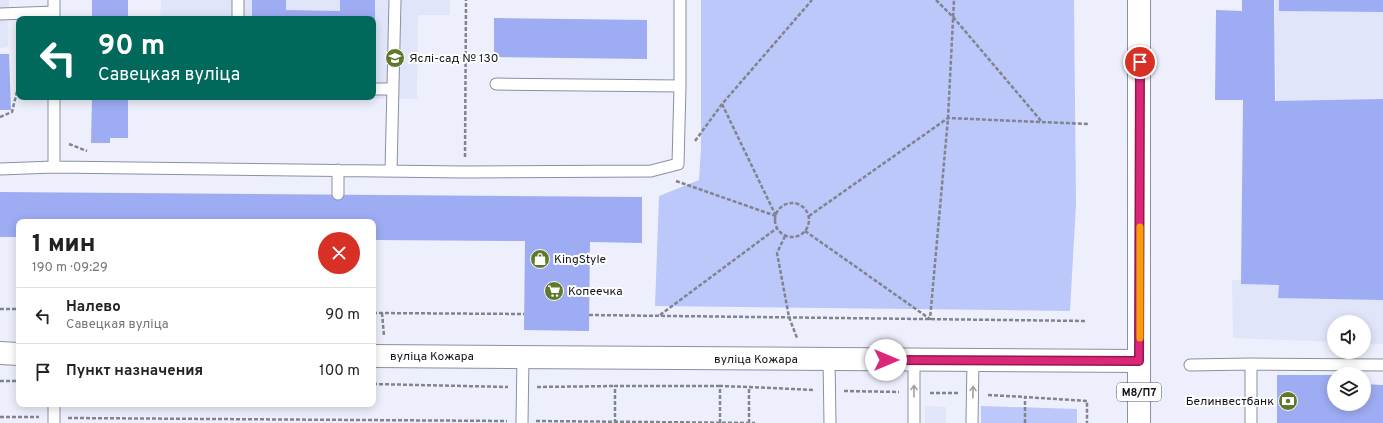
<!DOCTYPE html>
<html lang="ru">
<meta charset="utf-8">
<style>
body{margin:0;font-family:Overpass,sans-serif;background:#f6f6f6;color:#222;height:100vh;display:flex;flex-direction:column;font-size:15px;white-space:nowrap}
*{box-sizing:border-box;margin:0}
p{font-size:13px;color:#767676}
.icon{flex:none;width:22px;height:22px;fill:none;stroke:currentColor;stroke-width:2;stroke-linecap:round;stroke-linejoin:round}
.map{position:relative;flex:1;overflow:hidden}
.side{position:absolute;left:16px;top:219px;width:360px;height:188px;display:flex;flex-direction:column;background:#fff;border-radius:8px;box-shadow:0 2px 10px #0003}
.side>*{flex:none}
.top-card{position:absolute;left:16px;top:16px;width:360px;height:84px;border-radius:8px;box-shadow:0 2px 10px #0003;background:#00695c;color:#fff;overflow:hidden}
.tools{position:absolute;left:1327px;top:315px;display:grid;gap:8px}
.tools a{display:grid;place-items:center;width:44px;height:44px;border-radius:50%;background:#fff;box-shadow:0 2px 10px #0003;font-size:20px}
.pin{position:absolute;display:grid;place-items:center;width:34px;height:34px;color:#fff;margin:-17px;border:2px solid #fff;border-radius:50%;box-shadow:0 1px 4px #0007}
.me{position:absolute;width:44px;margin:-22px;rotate:90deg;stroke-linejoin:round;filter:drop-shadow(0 0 3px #0008)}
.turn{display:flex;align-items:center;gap:14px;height:84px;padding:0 16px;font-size:18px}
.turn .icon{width:52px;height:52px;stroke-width:2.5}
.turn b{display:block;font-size:28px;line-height:34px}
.round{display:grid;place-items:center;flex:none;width:42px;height:42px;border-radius:21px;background:#f6f6f6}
.head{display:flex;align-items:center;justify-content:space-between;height:68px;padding:0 16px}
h1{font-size:24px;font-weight:800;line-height:30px}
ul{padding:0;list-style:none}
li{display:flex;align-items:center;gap:12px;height:56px;padding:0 16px;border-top:1px solid #e0e0e0}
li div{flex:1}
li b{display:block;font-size:15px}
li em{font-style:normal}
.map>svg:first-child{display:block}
</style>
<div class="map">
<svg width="1383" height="423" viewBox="0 0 1383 423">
<rect width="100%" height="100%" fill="#edf0fc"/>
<path fill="#e0e5fa" d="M0 0H9L8 47 0 48Z
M161 0H450V15H418L417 99 214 97H373V19H160Z
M1275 0H1383V344H1364V322H1334V342L1233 338 1232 280H1278Z
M925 406 946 407V423H925Z"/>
<path fill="#bcc7fa" d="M701 0H1074L1076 204 1070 311 655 306 659 196 699 180 701 148Z
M981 406 1077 409V423H981Z"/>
<path fill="#9eacf3" d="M92 0H128V19H92Z
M252 0H286V10L340 11V0H375V66H373V19H252Z
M1242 0H1274L1275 101 1383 99V300L1278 298 1279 285 1241 284 1243 100H1215L1216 10 1242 11Z
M1279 0H1383V12L1279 11Z
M494 18 647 20V59L494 57Z
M0 54H9L11 110H0Z
M92 97H128V138H110V143H91Z
M0 192 642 197V243L590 242 589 331 524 330 525 241 373 240V222H19V237H0Z
M1277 375H1334V404H1364V384L1383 385V423H1277Z"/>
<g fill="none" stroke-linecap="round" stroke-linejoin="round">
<defs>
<path id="service" d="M0 14 54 12
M54 18V0
M238 19V0
M496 84 680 86
M373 89H393
M54 97V167
M0 169 54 167 465 172 651 171 678 164 680 86V0
M338 170V194
M391 171 395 0
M829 359 830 423
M1190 365 1251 364 1383 365
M54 423V404
M522 423 523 357
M914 423V360
M972 423 973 360
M1251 423V364"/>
<path id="secondary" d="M0 353 19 354
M373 356 1139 361"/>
<path id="primary" d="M1139 423V0"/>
</defs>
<use href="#service" stroke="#8b8fa1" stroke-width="13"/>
<use href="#secondary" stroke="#8b8fa1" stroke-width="24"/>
<use href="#primary" stroke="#8b8fa1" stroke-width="24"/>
<path stroke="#81838d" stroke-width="2.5" stroke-dasharray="4 2" stroke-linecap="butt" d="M936 0 954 18 1042 122
M722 104 776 216
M0 117 12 112 19 83
M695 141 722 104 812 0
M69 144 87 151
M465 157 466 0
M676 181 776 216
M775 220a17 17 0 1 1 34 0a17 17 0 1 1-34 0Z
M809 216 948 118 1088 124
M805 231 930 319 948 118 954 0
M785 236 777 253 789 317 797 338
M0 309H19
M373 313 524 314
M382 313 384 336
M589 315 1087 321
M660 315 777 228
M0 381H19
M373 384 508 387
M537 387 615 386
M844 391 899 392
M930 393H959
M988 395 1025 397
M0 417H39
M68 418 507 421
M536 421 755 423
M615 423V386H720
M720 423V386L749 387
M749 423V387L815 390
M1025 423V397L1087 401V423"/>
<use href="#service" stroke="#fff" stroke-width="11"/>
<use href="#secondary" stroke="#fff" stroke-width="22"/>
<use href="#primary" stroke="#fff" stroke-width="22"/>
</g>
<defs><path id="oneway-shaft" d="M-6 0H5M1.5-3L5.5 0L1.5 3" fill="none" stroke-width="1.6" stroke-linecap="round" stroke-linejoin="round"/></defs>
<g stroke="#a0a0a3">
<use href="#oneway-shaft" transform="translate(914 391) rotate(-90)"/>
<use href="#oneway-shaft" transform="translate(973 392) rotate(-88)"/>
</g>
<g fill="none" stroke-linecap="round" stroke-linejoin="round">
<defs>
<path id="route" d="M886 360 1139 361 1140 62"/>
</defs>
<use href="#route" stroke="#8e194d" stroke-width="10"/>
<use href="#route" stroke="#db2777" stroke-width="7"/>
<path stroke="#f59e0b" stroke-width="7" d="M1140 338V227"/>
</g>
<defs>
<symbol id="school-disc" viewBox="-11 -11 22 22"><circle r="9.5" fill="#5f782a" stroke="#fefefe"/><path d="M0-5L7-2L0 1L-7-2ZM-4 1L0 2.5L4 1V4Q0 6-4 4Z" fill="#fff"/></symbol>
<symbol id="shop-disc" viewBox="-11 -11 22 22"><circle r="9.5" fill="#5f782a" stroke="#fefefe"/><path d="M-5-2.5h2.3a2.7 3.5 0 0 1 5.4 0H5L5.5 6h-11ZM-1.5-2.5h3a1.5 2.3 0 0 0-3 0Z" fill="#fff"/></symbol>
<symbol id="supermarket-disc" viewBox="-11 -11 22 22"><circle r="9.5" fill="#5f782a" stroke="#fefefe"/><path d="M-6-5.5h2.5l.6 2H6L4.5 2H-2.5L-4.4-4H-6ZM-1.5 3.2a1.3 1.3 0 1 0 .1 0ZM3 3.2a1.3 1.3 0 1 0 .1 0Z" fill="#fff"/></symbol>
<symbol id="bank-disc" viewBox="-11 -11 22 22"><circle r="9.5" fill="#5f782a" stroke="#fefefe"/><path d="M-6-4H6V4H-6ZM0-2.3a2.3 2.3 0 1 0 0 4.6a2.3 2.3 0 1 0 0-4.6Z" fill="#fff"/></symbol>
</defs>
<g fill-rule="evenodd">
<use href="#school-disc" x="384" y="47" width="22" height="22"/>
<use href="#shop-disc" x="529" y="248" width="22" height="22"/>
<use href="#supermarket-disc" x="543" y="280" width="22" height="22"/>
<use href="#bank-disc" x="1277" y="390" width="22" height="22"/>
</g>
<g text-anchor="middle" stroke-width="4" stroke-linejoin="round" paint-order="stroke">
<rect fill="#fefefe" stroke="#58595e" stroke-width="1" x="1117" y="383" width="44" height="18" rx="3"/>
<g font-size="11" font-weight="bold" fill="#111219">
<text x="1139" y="396">М8/П7</text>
</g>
<g font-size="12" fill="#111219" stroke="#fefefe" text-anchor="start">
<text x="409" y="62">Яслі-сад № 130</text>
<text x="554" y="263">KingStyle</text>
<text x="568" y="295">Копеечка</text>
<text x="1274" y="405" text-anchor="end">Белинвестбанк</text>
</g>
<g font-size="12" fill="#111219" stroke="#fefefe">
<text x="432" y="360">вуліца Кожара</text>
<text x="756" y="363">вуліца Кожара</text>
</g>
</g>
</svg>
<div class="tools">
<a><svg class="icon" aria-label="sound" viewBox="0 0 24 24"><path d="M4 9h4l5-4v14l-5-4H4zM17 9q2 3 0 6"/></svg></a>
<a><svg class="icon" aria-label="layers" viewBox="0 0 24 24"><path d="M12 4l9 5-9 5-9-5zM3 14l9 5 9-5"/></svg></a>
</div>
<div class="pin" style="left:1140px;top:62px;background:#d93025"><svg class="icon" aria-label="arrive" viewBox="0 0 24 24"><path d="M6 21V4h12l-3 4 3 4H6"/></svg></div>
<svg class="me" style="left:886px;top:360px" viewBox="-20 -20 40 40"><circle r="19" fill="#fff"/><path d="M0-13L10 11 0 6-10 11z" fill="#db2777"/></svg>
<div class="top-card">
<div class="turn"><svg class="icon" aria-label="left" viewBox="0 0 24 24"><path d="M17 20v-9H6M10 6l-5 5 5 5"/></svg><div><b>90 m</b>Савецкая вуліца</div></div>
</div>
<section class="side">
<div class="head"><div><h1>1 мин</h1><p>190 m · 09:29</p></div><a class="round" style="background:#d93025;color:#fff"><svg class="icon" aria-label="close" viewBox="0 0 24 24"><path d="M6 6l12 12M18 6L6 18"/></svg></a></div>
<ul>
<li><svg class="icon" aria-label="left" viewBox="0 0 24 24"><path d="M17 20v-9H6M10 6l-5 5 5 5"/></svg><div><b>Налево</b><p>Савецкая вуліца</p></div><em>90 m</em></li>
<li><svg class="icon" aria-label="arrive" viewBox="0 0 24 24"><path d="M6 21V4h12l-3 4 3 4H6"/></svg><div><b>Пункт назначения</b></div><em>100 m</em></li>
</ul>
</section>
</div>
